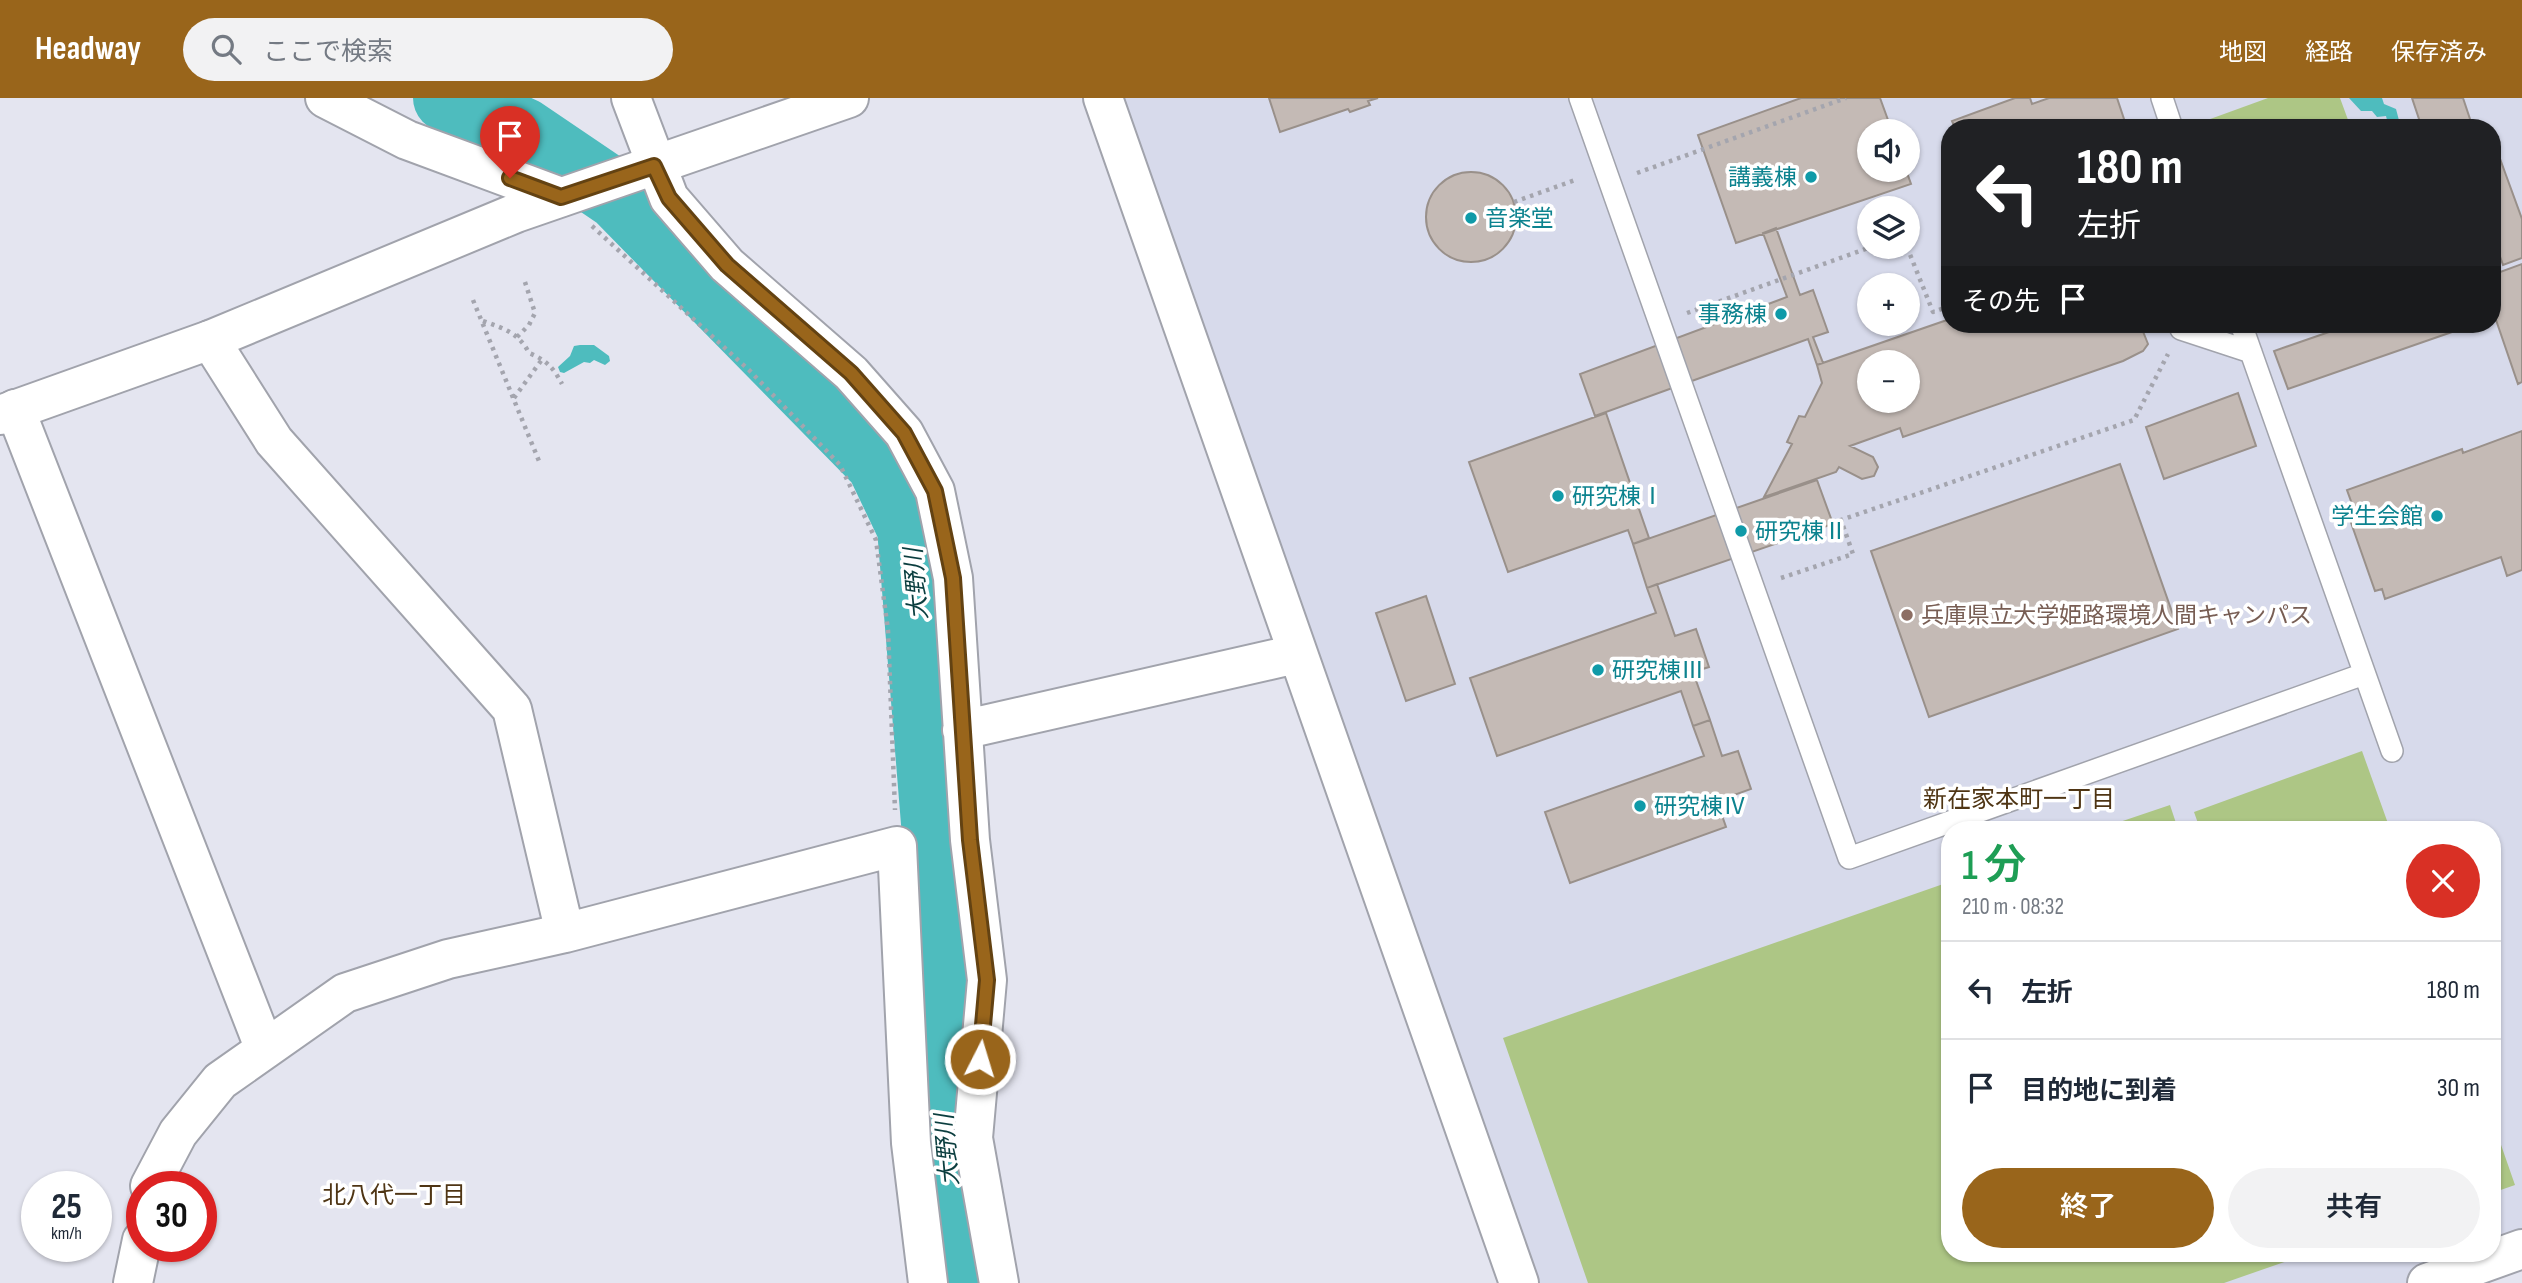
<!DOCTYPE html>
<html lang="ja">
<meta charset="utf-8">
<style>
body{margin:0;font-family:"Sofia Sans Condensed","Noto Sans JP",sans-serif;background:#f2f2f3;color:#1f2937;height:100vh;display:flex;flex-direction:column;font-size:26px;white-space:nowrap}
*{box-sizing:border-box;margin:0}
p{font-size:23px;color:#747a83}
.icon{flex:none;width:38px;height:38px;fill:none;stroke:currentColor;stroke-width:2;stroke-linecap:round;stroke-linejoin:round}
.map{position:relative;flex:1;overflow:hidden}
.details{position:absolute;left:1941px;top:723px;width:560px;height:441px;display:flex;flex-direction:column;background:#fff;border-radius:28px;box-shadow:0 2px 5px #0004}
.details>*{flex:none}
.hud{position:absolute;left:1941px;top:21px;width:560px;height:214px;border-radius:28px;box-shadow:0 2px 5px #0004;background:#202124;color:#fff;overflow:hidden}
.controls{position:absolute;left:1857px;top:21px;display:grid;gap:14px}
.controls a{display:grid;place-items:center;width:63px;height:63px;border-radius:50%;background:#fff;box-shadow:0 2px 5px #0004;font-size:35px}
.speed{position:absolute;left:21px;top:1073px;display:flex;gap:14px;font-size:35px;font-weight:700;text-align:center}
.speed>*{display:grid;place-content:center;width:91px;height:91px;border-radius:50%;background:#fff;box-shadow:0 2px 5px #0004;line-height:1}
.speed small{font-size:18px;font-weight:400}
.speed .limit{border:10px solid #d22;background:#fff;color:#111}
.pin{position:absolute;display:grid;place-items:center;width:60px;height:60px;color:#fff;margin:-72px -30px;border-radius:50% 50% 50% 0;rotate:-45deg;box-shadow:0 0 7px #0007}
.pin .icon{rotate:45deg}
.me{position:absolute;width:77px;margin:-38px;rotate:5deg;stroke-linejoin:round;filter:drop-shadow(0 0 5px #0008)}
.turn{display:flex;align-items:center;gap:24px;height:147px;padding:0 21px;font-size:32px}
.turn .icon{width:91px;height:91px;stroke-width:2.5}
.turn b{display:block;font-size:49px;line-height:60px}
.then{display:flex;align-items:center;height:66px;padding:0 21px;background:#0003;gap:14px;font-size:26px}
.round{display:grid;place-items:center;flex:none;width:74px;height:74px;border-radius:37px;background:#f2f2f3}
.headline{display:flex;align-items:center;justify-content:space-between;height:119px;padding:0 21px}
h1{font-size:42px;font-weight:600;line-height:52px;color:#1e9e55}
.primary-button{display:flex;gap:14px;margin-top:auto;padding:14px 21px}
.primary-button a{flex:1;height:80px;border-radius:42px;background:#99651b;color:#fff;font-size:28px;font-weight:600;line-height:80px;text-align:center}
.primary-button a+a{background:#f2f2f3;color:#1f2937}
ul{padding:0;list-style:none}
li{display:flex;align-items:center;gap:21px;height:98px;padding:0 21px;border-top:2px solid #e0e1e3}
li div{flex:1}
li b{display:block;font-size:26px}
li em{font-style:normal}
header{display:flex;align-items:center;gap:42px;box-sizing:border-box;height:98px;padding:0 35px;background:#99651b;color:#fff}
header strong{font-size:33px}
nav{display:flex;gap:38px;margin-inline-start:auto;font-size:24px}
.search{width:490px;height:63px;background:#f2f2f3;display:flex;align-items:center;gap:18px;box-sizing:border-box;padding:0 24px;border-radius:38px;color:#747a83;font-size:26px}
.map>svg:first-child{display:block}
</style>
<header>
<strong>Headway</strong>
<div class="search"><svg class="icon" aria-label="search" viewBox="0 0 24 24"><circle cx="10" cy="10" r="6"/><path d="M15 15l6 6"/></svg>ここで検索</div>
<nav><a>地図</a><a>経路</a><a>保存済み</a></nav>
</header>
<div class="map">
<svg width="2522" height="1185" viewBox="0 0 2522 1185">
<rect width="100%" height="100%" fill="#e4e5f0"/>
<path fill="#d7daeb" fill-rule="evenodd" d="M1112 0H2522V1146L2408 1185H1525ZM1950 30H2492V226H1950ZM1869 33H1908V72H1869ZM1869 110H1908V149H1869ZM1869 187H1908V226H1869ZM1869 264H1908V303H1869ZM1950 732H2492V1155H1950Z"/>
<path fill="#adc685" d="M2268 0H2340L2351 30H2204L2202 24Z
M2362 653 2390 731H2200L2194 714Z
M2170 707 2178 731H2099Z
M1949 784 1950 1155H2310L2224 1185H1588L1503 940Z
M2492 1021 2515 1087 2492 1095Z"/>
<path fill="#4ebcbe" d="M2349 0H2382L2384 6 2396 11 2401 30H2389L2386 18 2377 19 2372 13H2361Z
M580 247H594L609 258 610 263 605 267 594 262 590 265 584 264 564 275 560 274 558 269 570 258 574 248Z"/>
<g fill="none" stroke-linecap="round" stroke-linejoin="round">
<path stroke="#4ebcbe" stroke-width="68" d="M447 0 522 33 618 98 880 365 911 430 936 737 944 1034 961 1185"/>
</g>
<path fill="#c4bab5" stroke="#99908a" stroke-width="2" fill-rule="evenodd" d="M1269 0H1378L1368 3 1370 7 1350 14 1348 11 1280 34Z
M1801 0H1880L1892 33H1869V72H1906L1911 86 1736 145 1698 37Z
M2015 0H2030L2032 6 2049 0H2117L2127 30H1955L1952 23Z
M2412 0H2463L2473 30H2422Z
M2499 58 2522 121V160L2503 167 2492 136V60Z
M1426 119a45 45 0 1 1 90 0a45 45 0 1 1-90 0Z
M1776 130 1800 197 1813 192 1828 234 1813 239 1823 265 1817 267 1808 241 1595 318 1580 276 1787 199 1763 135Z
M2522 166V284L2518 286 2495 219 2492 220V177Z
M1950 221V226H2140L2148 246 2143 253 2123 263 1903 339 1900 330 1850 348 1873 359 1878 369 1874 378 1862 381 1839 369 1836 374 1764 399 1792 346 1787 344 1799 318 1805 319 1822 285 1817 267ZM1869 264H1908V303H1869Z
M2352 226H2475L2288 291 2274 253Z
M2238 295 2256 348 2164 381 2146 329Z
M1606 315 1649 440 1633 446 1628 432 1508 474 1469 364Z
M2522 333V472L2507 478 2501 459 2385 501 2382 491 2375 493 2349 419 2356 417 2347 392 2462 351 2463 355Z
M2120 366 2178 531 1929 619 1871 453Z
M1817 382 1833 426 1647 490 1633 446Z
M1657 486 1675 538 1696 531 1709 569 1693 574 1710 622 1693 628 1681 593 1497 658 1470 580 1656 515 1647 490Z
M1426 498 1455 586 1406 603 1376 515Z
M1710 622 1722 658 1738 653 1751 691 1717 703 1726 729 1570 785 1545 714 1704 658 1693 628Z"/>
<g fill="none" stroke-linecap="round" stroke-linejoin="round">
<defs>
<path id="lane" d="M1580 0 1849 760 2364 576
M2162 0 2172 30
M2179 226 2181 231 2251 254
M2241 226 2392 653"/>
<path id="street" d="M325 0 407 42 561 99
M631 0 669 100 727 167 851 275 904 335 935 393 953 480 970 742 987 882 973 1040 999 1185
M1103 0 1519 1185
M210 242 274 343 512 611 565 835
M15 311 264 949
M962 632 1296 556
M150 1088 178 1035 220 983 345 895 448 861 565 835 897 748 911 1045 928 1185
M133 1185 142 1142
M2427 1185 2522 1151"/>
<path id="secondary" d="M0 317 210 242 516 115 849 0"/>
</defs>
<use href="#lane" stroke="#a1a3ac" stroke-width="24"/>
<use href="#street" stroke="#a1a3ac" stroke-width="42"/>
<use href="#secondary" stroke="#a1a3ac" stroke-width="42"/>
<path stroke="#a4a5ae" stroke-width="4.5" stroke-dasharray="3.5 5" stroke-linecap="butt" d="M1637 75 1846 0
M1514 104 1578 81
M592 128 750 273 840 367 876 442 888 532 895 712
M1907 149 1933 214 1950 208
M473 202 539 363
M1687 215 1871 149
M483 223C503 230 519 235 529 255 546 262 553 269 562 286
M517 239 529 227 535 215 524 181
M514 300 543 260
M1781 480 1853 456 1841 422 2134 322 2168 256"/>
<use href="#lane" stroke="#fff" stroke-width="21"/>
<use href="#street" stroke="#fff" stroke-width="38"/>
<use href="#secondary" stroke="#fff" stroke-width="38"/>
</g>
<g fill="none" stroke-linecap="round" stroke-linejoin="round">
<defs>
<path id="route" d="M510 80 561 99 654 68 669 100 727 167 851 275 904 335 935 393 953 480 970 742 987 882 980 961"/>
</defs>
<use href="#route" stroke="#634212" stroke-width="18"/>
<use href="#route" stroke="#99651b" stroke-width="12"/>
</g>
<g fill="#0f9aa8" stroke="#fff" stroke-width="2.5">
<circle cx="1811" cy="79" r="7"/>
<circle cx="1471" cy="120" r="7"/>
<circle cx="1781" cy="216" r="7"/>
<circle cx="1558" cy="398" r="7"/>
<circle cx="2437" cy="418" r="7"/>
<circle cx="1741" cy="433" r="7"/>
<circle cx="1598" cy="572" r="7"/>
<circle cx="1640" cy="708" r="7"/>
</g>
<circle fill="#8d6e63" stroke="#fff" stroke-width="2.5" cx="1907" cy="517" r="7"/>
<g text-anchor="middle" stroke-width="7" stroke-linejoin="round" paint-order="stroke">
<g font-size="23" fill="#0d838f" stroke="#fff" text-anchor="start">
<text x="1797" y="87" text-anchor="end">講義棟</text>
<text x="1485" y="128">音楽堂</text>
<text x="1767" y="224" text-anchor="end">事務棟</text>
<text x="1572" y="406">研究棟Ⅰ</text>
<text x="2423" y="426" text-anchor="end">学生会館</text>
<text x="1755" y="441">研究棟Ⅱ</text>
<text x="1612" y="580">研究棟Ⅲ</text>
<text x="1654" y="716">研究棟Ⅳ</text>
</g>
<g font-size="23" fill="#785e54" stroke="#fff" text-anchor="start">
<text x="1921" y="525">兵庫県立大学姫路環境人間キャンパス</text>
</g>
<g font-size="24" font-style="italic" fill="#0b3e3f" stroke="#fff">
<text transform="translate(916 486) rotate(-95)" y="8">大野川</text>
<text transform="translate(947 1052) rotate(-95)" y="8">大野川</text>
</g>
<g font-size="24" fill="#4f3514" stroke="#fff">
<text x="2019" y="709">新在家本町一丁目</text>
<text x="394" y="1105">北八代一丁目</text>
</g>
</g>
</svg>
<div class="controls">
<a><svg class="icon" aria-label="sound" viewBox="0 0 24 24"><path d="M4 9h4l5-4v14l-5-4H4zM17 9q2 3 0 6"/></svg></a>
<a><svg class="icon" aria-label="layers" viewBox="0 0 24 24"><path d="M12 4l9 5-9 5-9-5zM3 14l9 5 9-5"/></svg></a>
<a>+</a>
<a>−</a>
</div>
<div class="speed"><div>25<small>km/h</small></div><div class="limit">30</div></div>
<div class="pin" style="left:510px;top:80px;background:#d93025"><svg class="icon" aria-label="arrive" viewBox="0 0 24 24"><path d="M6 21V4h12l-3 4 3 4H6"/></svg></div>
<svg class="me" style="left:980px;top:961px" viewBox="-20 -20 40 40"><circle r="17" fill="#99651b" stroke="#fff" stroke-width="3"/><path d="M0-11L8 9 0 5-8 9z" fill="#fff"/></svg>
<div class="hud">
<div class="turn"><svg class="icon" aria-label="left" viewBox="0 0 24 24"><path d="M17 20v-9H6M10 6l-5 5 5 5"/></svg><div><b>180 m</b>左折</div></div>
<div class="then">その先<svg class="icon" aria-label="arrive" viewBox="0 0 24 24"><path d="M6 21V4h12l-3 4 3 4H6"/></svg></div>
</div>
<section class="details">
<div class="headline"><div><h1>1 分</h1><p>210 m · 08:32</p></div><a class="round" style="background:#d93025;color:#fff"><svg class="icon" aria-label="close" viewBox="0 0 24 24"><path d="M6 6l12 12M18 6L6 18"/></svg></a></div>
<ul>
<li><svg class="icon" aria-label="left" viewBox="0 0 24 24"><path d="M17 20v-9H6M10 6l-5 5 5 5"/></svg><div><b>左折</b></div><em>180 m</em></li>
<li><svg class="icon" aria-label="arrive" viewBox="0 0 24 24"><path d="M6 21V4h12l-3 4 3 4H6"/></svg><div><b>目的地に到着</b></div><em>30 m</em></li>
</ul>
<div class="primary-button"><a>終了</a><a>共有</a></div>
</section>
</div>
